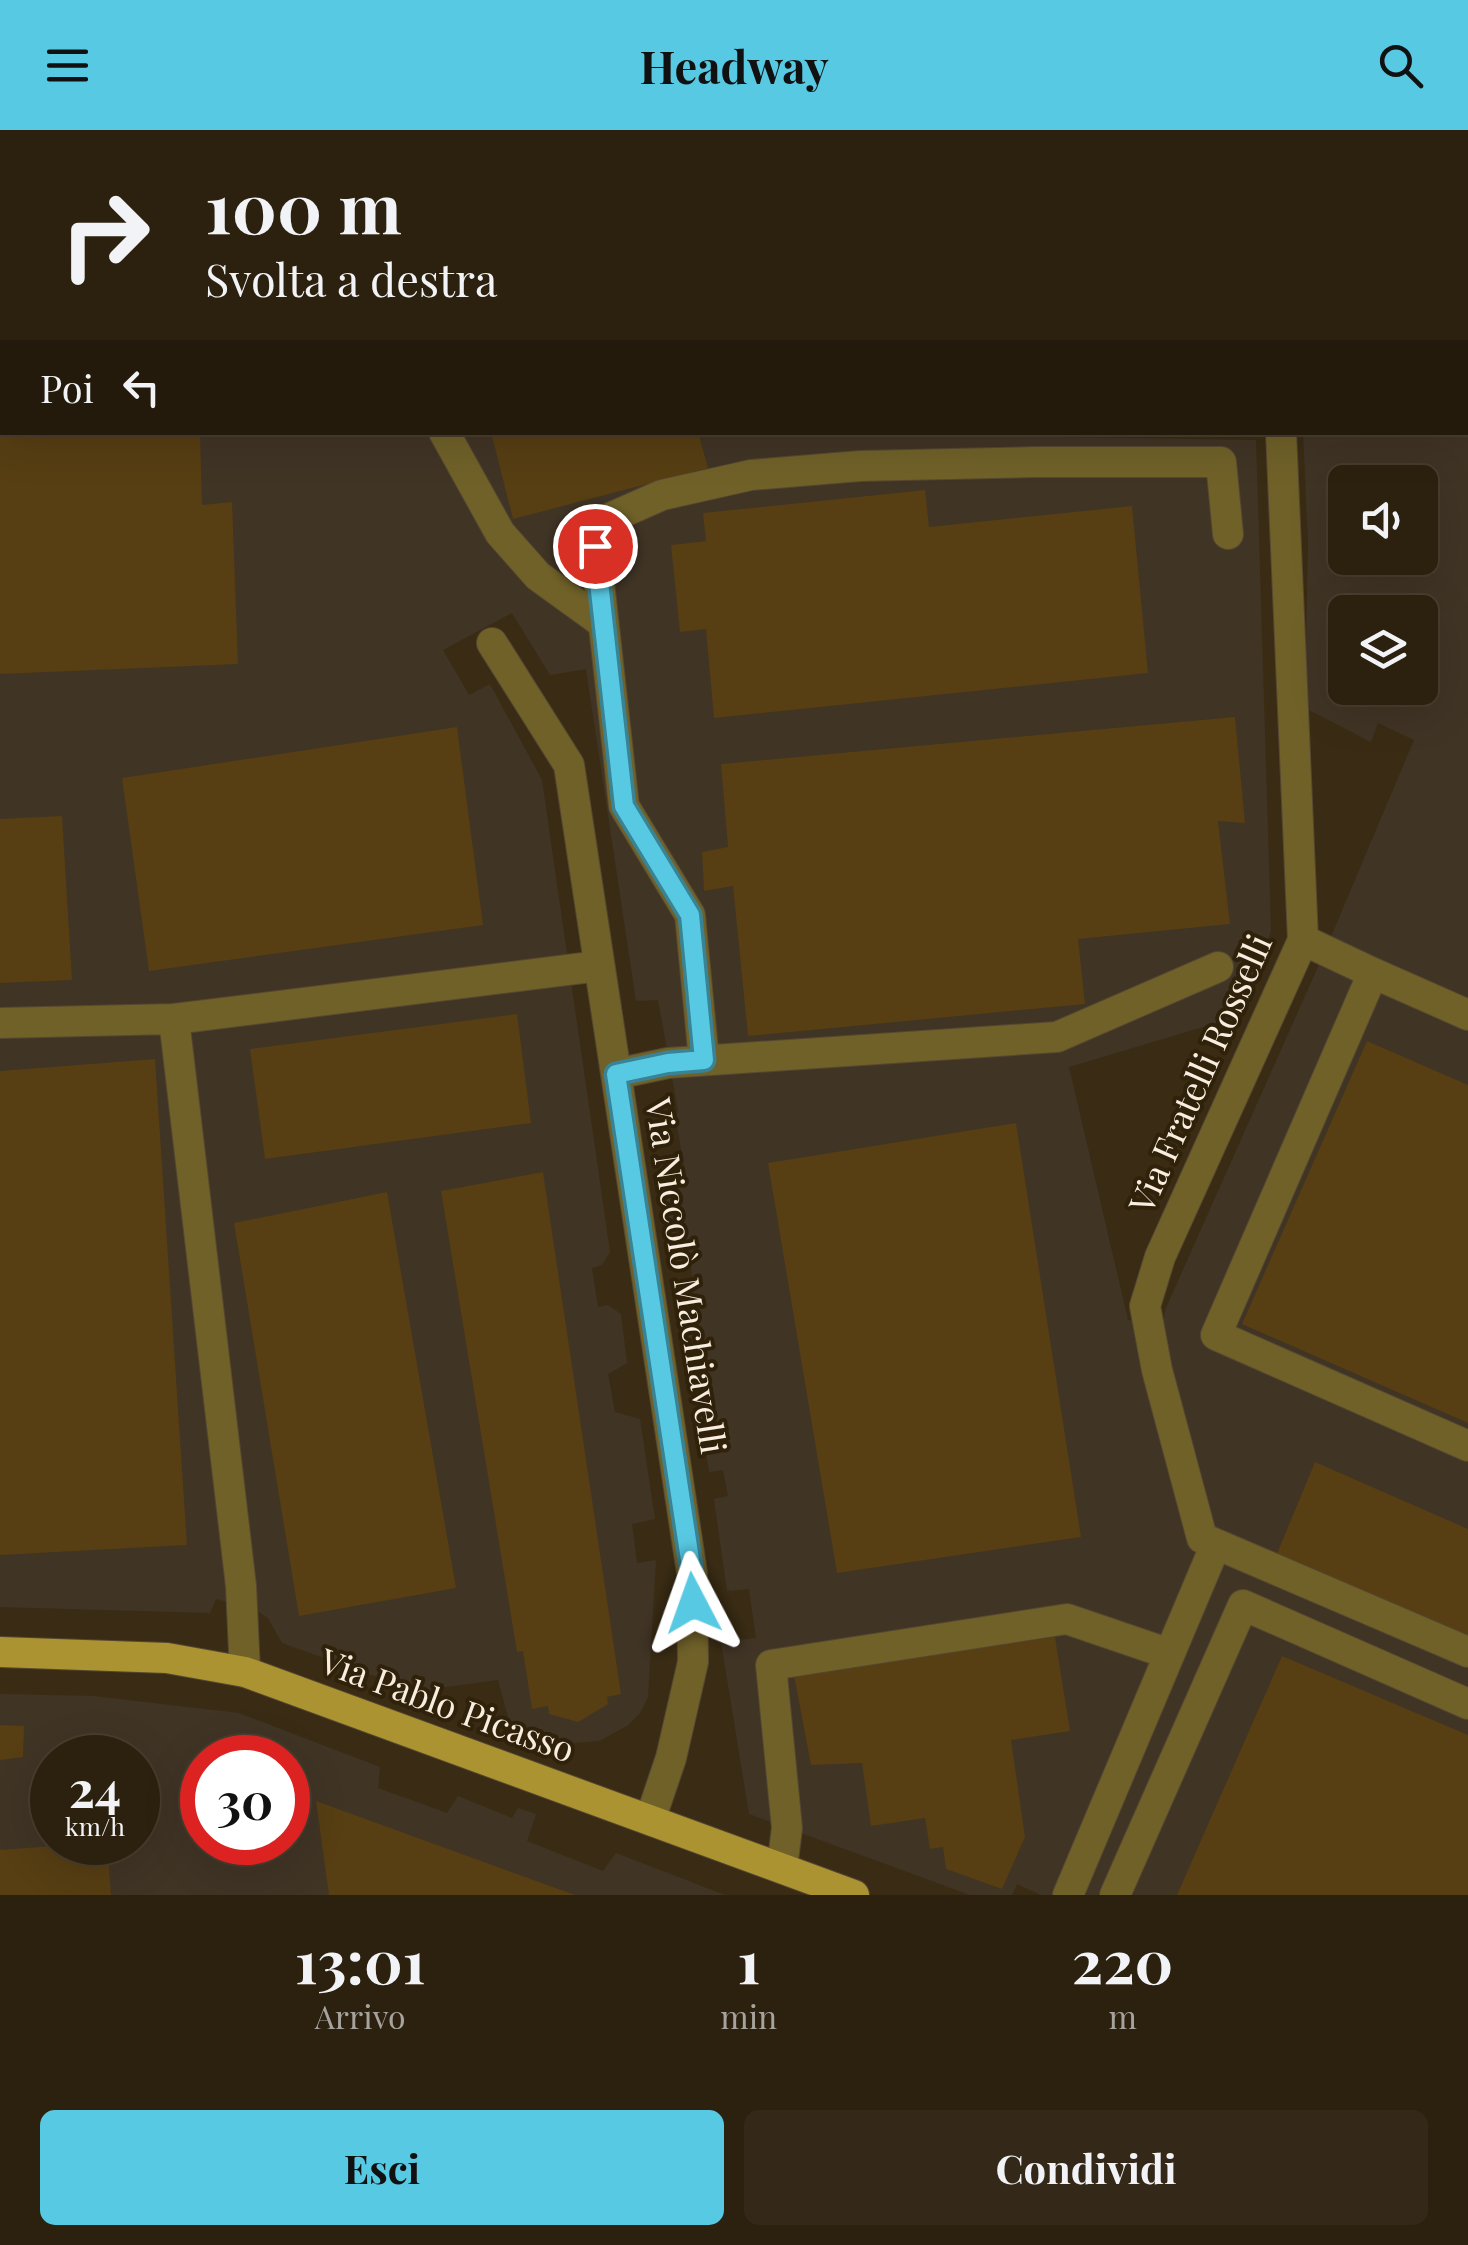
<!DOCTYPE html>
<html lang="it">
<meta charset="utf-8">
<style>
body{margin:0;font-family:"Playfair Display",serif;background:#342918;color:#f1f3f6;height:100vh;display:flex;flex-direction:column;font-size:38px;white-space:nowrap}
*{box-sizing:border-box;margin:0}
p{font-size:32px;color:#a6a39e}
.icon{flex:none;width:55px;height:55px;fill:none;stroke:currentColor;stroke-width:2;stroke-linecap:round;stroke-linejoin:round}
.map{position:relative;height:1765px;overflow:hidden}
.side{display:flex;flex-direction:column;background:#2c210f;flex:1}
.side>*{flex:none}
.top-card{position:absolute;left:0px;top:0px;width:1470px;height:305px;box-shadow:0 10px 40px #0002,0 0 0 2px #483e2f;background:#2c210f;color:#f1f3f6;overflow:hidden}
.fabs{position:absolute;left:1328px;top:335px;display:grid;gap:20px}
.fabs a{display:grid;place-items:center;width:110px;height:110px;border-radius:15px;background:#2c210f;box-shadow:0 10px 40px #0002,0 0 0 2px #483e2f;font-size:50px}
.speed{position:absolute;left:30px;top:1605px;display:flex;gap:20px;font-size:50px;font-weight:700;text-align:center}
.speed>*{display:grid;place-content:center;width:130px;height:130px;border-radius:50%;background:#2c210f;box-shadow:0 10px 40px #0002,0 0 0 2px #483e2f;line-height:1}
.speed small{font-size:25px;font-weight:400}
.speed .limit{border:15px solid #d22;background:#fff;color:#111}
.pin{position:absolute;display:grid;place-items:center;width:85px;height:85px;color:#fff;margin:-42px;border:5px solid #fff;border-radius:50%;box-shadow:0 2px 10px #0007}
.me{position:absolute;width:110px;margin:-55px;rotate:356deg;stroke-linejoin:round;filter:drop-shadow(0 0 8px #0008)}
.turn{display:flex;align-items:center;gap:35px;height:210px;padding:0 40px;font-size:45px}
.turn .icon{width:130px;height:130px;stroke-width:2.5}
.turn b{display:block;font-size:70px;line-height:85px}
.then{display:flex;align-items:center;height:95px;padding:0 40px;background:#0003;gap:20px;font-size:38px}
.eta{display:flex;justify-content:space-evenly;align-items:center;height:170px;text-align:center}
.eta b{font-size:60px;font-weight:700;line-height:70px}
.cta{display:flex;gap:20px;margin-top:auto;padding:20px 40px}
.cta a{flex:1;height:115px;border-radius:15px;background:#58c9e3;color:#111;font-size:40px;font-weight:700;line-height:115px;text-align:center}
.cta a+a{background:#342918;color:#f1f3f6}
header{display:flex;justify-content:space-between;align-items:center;height:130px;padding:0 40px;background:#58c9e3;color:#111;font-size:45px;font-weight:700}
.map>svg:first-child{display:block}
</style>
<header><svg class="icon" aria-label="menu" viewBox="0 0 24 24"><path d="M4 6h16M4 12h16M4 18h16"/></svg>Headway<svg class="icon" aria-label="search" viewBox="0 0 24 24"><circle cx="10" cy="10" r="6"/><path d="M15 15l6 6"/></svg></header>
<div class="map">
<svg width="1468" height="1765" viewBox="0 0 1468 1765">
<rect width="100%" height="100%" fill="#3a2c14"/>
<path fill="#403425" fill-rule="evenodd" d="M0 0 157 2H2V302H732L1256 310 1271 801 1240 886 1069 937 1128 1190 1162 1195 1166 1178 1325 821 1414 610 1378 593 1371 612 1305 578 1308 412 1303 303 1468 302V2L1300 0H1468V1765H1041L1017 1754 1012 1765H970L749 1684 721 1512 756 1508 749 1459 727 1461 714 1369 728 1366 723 1340 709 1342 682 1162 695 1161 691 1137 678 1138 661 1046 685 1044 676 989 678 980 658 870 636 871 586 539 550 545 512 483 443 520 469 565 490 554 542 650 610 1122 602 1135 592 1138 598 1177 608 1175 621 1184 627 1233 608 1244 615 1282 640 1289 655 1389 632 1394 637 1433 656 1430 648 1567 640 1583 627 1596 599 1611 561 1614 511 1598 498 1550 417 1561 282 1513 268 1488 253 1478 216 1469 210 1483 0 1477ZM1345 352H1420V428H1345ZM1345 482H1420V558H1345Z
M0 1564 93 1566 239 1583 380 1637 378 1658 447 1683 458 1666 512 1688 518 1678 536 1684 527 1711 603 1741 616 1723 725 1765H0ZM52 1628H138V1712H52ZM202 1628H288V1712H202Z"/>
<path fill="#573e13" d="M0 302H200L202 375 232 372 238 534 0 544Z
M491 302H698L708 338 513 389Z
M925 360 929 397 1132 376 1148 543 714 588 706 499 680 502 671 415 706 411 703 383Z
M1235 587 1245 693 1218 691 1230 794 1078 809 1085 874 748 906 733 756 704 761 702 722 728 717 721 634Z
M457 597 483 795 149 841 122 648Z
M62 686 72 850 0 853V689Z
M517 884 531 993 265 1029 250 919Z
M1367 911 1468 955V1293L1242 1194Z
M155 929 187 1415 0 1425V941Z
M1016 993 1081 1407 837 1443 768 1033Z
M543 1042 621 1564 607 1567 608 1574 578 1592 549 1584 548 1576 532 1579 523 1521 517 1522 441 1061Z
M387 1062 456 1458 299 1486 234 1093Z
M1315 1332 1468 1399V1508L1276 1426Z
M1055 1507 1070 1601 1011 1610 1025 1707 1002 1759 946 1739 943 1717 930 1719 925 1688 871 1696 862 1633 811 1635 794 1545Z
M1282 1526 1468 1605V1765H1177Z
M0 1595 24 1596 23 1627 0 1630Z
M316 1671 575 1765H329Z
M107 1712 111 1765H0V1720Z"/>
<g fill="none" stroke-linecap="round" stroke-linejoin="round">
<defs>
<path id="minor" d="M1252 0V2
M444 302 500 403 538 446 603 493
M1281 302 1303 810 1160 1127 1145 1176 1157 1240 1202 1408 1468 1522
M492 513 569 635 692 1443 693 1532 671 1628 650 1690
M1303 810 1373 843
M1468 885 1373 843 1216 1205 1468 1316
M174 889 599 836
M0 893 174 889 241 1456 245 1542
M704 930 690 785 624 676 595 416 598 401 610 388 662 365 751 345 860 336 1036 332H1221L1228 404
M616 944 668 933 1057 907 1218 837
M782 1738 787 1698 771 1535 1067 1489 1155 1519
M1068 1765 1216 1414
M1115 1765 1243 1475 1468 1574"/>
<path id="major" d="M0 1522 167 1528 245 1542 854 1765"/>
</defs>
<use href="#minor" stroke="#554731" stroke-width="32"/>
<use href="#major" stroke="#554731" stroke-width="32"/>
<use href="#minor" stroke="#706129" stroke-width="30"/>
<use href="#major" stroke="#ab9332" stroke-width="30"/>
</g>
<g fill="none" stroke-linecap="round" stroke-linejoin="round">
<defs>
<path id="route" d="M595 416 624 676 690 785 704 930 668 933 616 944 692 1443 693 1473"/>
</defs>
<use href="#route" stroke="#398394" stroke-width="25"/>
<use href="#route" stroke="#58c9e3" stroke-width="18"/>
</g>
<g text-anchor="middle" stroke-width="8" stroke-linejoin="round" paint-order="stroke">
<g font-size="35" fill="#f8eee0" stroke="#30220a">
<text transform="translate(1201 944) rotate(-66)" y="12">Via Fratelli Rosselli</text>
<text transform="translate(685 1146) rotate(81)" y="12">Via Niccolò Machiavelli</text>
<text transform="translate(447 1576) rotate(20)" y="12">Via Pablo Picasso</text>
</g>
</g>
</svg>
<div class="fabs">
<a><svg class="icon" aria-label="sound" viewBox="0 0 24 24"><path d="M4 9h4l5-4v14l-5-4H4zM17 9q2 3 0 6"/></svg></a>
<a><svg class="icon" aria-label="layers" viewBox="0 0 24 24"><path d="M12 4l9 5-9 5-9-5zM3 14l9 5 9-5"/></svg></a>
</div>
<div class="speed"><div>24<small>km/h</small></div><div class="limit">30</div></div>
<div class="pin" style="left:595px;top:416px;background:#d93025"><svg class="icon" aria-label="arrive" viewBox="0 0 24 24"><path d="M6 21V4h12l-3 4 3 4H6"/></svg></div>
<svg class="me" style="left:693px;top:1473px" viewBox="-20 -20 40 40"><path d="M0-17L14 15 0 8-14 15z" fill="#58c9e3" stroke="#fff" stroke-width="4"/></svg>
<div class="top-card">
<div class="turn"><svg class="icon" aria-label="right" viewBox="0 0 24 24"><path d="M7 20v-9h11M14 6l5 5-5 5"/></svg><div><b>100 m</b>Svolta a destra</div></div>
<div class="then">Poi<svg class="icon" aria-label="left" viewBox="0 0 24 24"><path d="M17 20v-9H6M10 6l-5 5 5 5"/></svg></div>
</div>
</div>
<section class="side">
<div class="eta">
<div><b>13:01</b><p>Arrivo</p></div>
<div><b>1</b><p>min</p></div>
<div><b>220</b><p>m</p></div>
</div>
<div class="cta"><a>Esci</a><a>Condividi</a></div>
</section>
